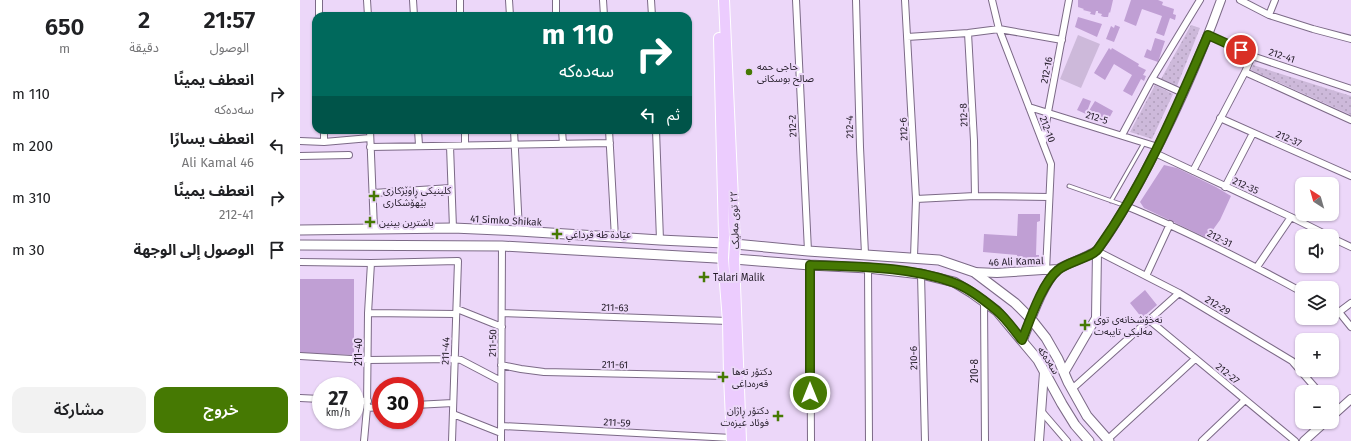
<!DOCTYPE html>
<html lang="ar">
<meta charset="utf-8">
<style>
body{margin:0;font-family:"Fira Sans","Noto Sans Arabic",sans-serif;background:#f2f2f2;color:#202124;direction:rtl;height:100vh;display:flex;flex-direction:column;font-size:15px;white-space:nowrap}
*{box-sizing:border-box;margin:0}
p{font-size:13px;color:#757577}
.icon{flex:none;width:22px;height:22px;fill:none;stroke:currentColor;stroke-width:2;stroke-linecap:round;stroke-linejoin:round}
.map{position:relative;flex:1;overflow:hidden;direction:ltr}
.drawer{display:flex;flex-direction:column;background:#fff;width:300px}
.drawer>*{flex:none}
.hud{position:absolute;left:12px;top:12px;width:380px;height:122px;border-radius:12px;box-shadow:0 1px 3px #0004;direction:rtl;background:#00695c;color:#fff;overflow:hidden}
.needle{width:26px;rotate:323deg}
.controls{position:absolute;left:995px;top:177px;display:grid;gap:8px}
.controls a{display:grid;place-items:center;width:44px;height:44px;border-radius:8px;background:#fff;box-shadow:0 1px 3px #0004;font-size:20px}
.speed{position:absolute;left:12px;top:377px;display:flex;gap:8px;font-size:20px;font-weight:700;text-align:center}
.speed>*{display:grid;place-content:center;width:52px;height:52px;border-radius:50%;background:#fff;box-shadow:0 1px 3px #0004;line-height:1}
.speed small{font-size:10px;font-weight:400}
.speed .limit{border:6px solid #d22;background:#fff;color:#111}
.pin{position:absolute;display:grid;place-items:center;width:34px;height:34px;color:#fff;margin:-17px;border:2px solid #fff;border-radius:50%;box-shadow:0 1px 4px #0007}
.me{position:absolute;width:44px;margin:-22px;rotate:0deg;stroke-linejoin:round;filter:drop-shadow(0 0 3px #0008)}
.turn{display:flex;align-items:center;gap:14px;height:84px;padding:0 12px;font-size:18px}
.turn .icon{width:52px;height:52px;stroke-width:2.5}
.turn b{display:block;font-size:28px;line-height:34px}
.then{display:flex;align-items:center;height:38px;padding:0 12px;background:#0003;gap:8px;font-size:15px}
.eta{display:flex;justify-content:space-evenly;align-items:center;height:68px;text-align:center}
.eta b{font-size:24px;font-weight:600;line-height:28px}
.primary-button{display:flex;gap:8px;margin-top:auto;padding:8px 12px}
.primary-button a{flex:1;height:46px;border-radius:12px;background:#467903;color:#fff;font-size:16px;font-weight:600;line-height:46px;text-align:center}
.primary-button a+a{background:#f2f2f2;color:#202124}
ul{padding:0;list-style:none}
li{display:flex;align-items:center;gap:12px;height:52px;padding:0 12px}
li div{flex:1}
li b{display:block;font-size:15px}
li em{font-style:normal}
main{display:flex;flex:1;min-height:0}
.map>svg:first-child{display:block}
</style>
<main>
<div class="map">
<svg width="1051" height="441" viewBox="0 0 1051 441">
<defs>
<pattern id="grass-dots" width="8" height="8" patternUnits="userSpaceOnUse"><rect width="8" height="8" fill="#cdb9da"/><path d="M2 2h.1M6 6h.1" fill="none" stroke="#b09ebb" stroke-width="1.8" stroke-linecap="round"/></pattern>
</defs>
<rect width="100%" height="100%" fill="#ecd7f9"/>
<path fill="url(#grass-dots)" d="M891 25 900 28 877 86 861 79Z
M953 65 1051 96V115L951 70Z
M855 85 873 94 852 139 830 132Z"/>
<path fill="#cdb9da" d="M778 35 800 44 781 88 760 79Z"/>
<path fill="#c09fd4" d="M778 0H813L810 13 809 12 808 17H804L801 16 802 14 798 13V11H796L795 15 790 14 791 12 783 10 784 9 778 7Z
M831 0H858L863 2 862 5 874 9 873 14 876 15 875 20 870 18 864 36 856 33 862 16 842 9 836 26 824 21Z
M778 17 802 24 797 37 775 27Z
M815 25 820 27 814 42 806 39 811 26 814 28Z
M855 38 865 41 858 62 844 57 847 49 851 51Z
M809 48 811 50 812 48 839 64 838 66 846 70 843 75 846 76 844 81 841 79 832 96 823 91 832 75 814 64 805 80 794 73Z
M783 98 791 101 786 114 777 110Z
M795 101 813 111 806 124 787 114Z
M864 165 877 168 916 187 931 196 920 220 907 238 844 208 840 202Z
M718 214H740V221L737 222 736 255H739V262L717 261V255L683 252 684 234 717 236Z
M0 279H54V355L0 353Z
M845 290 857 305 842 318 830 303Z"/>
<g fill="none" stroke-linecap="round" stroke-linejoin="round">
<defs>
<path id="service" d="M769 186 826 206
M811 201 844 143"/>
<path id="minor" d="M19 0V16
M67 0 68 16
M113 0 114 16
M160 0V16
M209 0 210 16
M256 0V16
M303 0 304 16
M351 0 352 16
M496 0 508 251
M556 0 560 147 565 254
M605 0 616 199 614 257
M692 0 699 29 751 164 746 271
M940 0 969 15 1013 29 1051 39
M969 15 975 0
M668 33 674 141 675 196
M908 35 952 56 1051 89
M607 37 668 33 699 29 762 40
M945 72 1051 120
M852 79 883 93
M729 107 858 147
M920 118 1051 176
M24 130V142
M70 130 74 229
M118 130 119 145
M165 130V145
M214 130 219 231
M262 130 263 144
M309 130 315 238
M356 130 360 240
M822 135 852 79 900 0
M0 141 24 142 70 138
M743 142 748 112 769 0
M150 146 153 228
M70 147 310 143
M855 153 991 217 1029 236
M0 156 49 155
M893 171 945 72 952 56
M925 187 953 133
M73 193 151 188
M616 199 675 196 749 197
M826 206C887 231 945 261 1002 292
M1032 238 1051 247
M797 251 879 293 992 361 1019 392
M0 262 71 263 158 261 152 441
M510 265 511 441
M957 267 991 217
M568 268 569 441
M621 274 625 441
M846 276 870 224
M684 301 685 441
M157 309 202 327
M1032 309 1039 312 1051 327
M1039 312 1051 303
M68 313 156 314
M202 313 428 321
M849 320 995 441
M0 356 68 360 155 359 161 360 201 381
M201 365 221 369 244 372 429 376
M772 389 879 293
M0 398 21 399
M55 401H68
M115 405 153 403
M67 408 81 407
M742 412 767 441
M153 414 201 433
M201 426 432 438
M807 440 895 359
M64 441 67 408 68 313 71 263
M201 441 202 246
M902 441 945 400"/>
<path id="tertiary" d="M674 272 697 273 758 269
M723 340C730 322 745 278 760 268 768 263 793 255 798 249 813 230 826 206 838 185 870 126 898 64 921 0
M764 373 796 318 797 251
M1032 416 1051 399
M739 441 744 372
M1004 441 1025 422"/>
<path id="secondary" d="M0 230 153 228 219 231 360 240 424 243 508 251 639 260 674 272 715 303 731 319 746 338 758 359 768 382 787 416 809 441
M0 245 202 246 434 259 510 265 568 268 621 274 654 282 672 293 697 311 738 360 762 404 775 425 789 441"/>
<path id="primary" d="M424 0 435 244 434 259 441 441
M419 38 424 237 423 258 428 321 429 376 432 441"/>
</defs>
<use href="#service" stroke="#7c6a87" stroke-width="5"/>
<use href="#minor" stroke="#7c6a87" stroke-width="8"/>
<use href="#tertiary" stroke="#7c6a87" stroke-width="10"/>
<use href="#secondary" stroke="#7c6a87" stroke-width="11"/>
<use href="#primary" stroke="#fff" stroke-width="12"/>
<use href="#service" stroke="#fff" stroke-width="3"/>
<use href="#minor" stroke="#fff" stroke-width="6"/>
<use href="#tertiary" stroke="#fff" stroke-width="8"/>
<use href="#secondary" stroke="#fff" stroke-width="9"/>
<use href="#primary" stroke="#ecccfe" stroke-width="10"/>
</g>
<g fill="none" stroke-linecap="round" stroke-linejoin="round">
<defs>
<path id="route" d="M510 393V265C557 267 607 266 652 282 668 287 684 300 696 310 706 318 714 330 722 340 730 320 742 283 758 270 767 262 793 257 798 249 845 183 876 109 908 35L941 50"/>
</defs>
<use href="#route" stroke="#2e4f02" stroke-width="10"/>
<use href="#route" stroke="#467903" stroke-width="7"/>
</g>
<g fill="#467903" stroke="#ecd7f9" stroke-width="1.5">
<circle cx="449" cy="72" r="4"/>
<path d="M72 190h4v4h4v4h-4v4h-4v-4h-4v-4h4z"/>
<path d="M68 216h4v4h4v4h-4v4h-4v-4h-4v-4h4z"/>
<path d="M255 228h4v4h4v4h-4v4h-4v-4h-4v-4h4z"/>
<path d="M402 271h4v4h4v4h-4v4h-4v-4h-4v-4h4z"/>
<path d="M783 319h4v4h4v4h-4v4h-4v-4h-4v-4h4z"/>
<path d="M421 371h4v4h4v4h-4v4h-4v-4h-4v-4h4z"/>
<path d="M476 410h4v4h4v4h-4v4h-4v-4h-4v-4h4z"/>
</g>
<g text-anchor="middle" stroke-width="4" stroke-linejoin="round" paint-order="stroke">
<g font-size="10" fill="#231c28" stroke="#ecd7f9">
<text transform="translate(982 55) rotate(18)" y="4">212-41</text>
<text transform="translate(746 70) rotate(-79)" y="4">212-16</text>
<text transform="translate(663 115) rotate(-93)" y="4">212-8</text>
<text transform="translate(797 117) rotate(17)" y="4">212-5</text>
<text transform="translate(492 126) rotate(-93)" y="4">212-2</text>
<text transform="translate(549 127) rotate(-91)" y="4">212-4</text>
<text transform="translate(603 129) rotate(-93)" y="4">212-6</text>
<text transform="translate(748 129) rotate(69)" y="4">212-10</text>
<text transform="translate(989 138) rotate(23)" y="4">212-37</text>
<text transform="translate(946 185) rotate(24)" y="4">212-35</text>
<text transform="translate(206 220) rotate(3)" y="4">41 Simko Shikak</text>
<text transform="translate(434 220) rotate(-92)" y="4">٢٢ توی مەلیک</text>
<text transform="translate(920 238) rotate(27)" y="4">212-31</text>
<text transform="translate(716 261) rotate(-2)" y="4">46 Ali Kamal</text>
<text transform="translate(918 305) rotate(31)" y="4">212-29</text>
<text transform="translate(315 307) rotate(2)" y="4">211-63</text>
<text transform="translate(192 343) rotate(-89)" y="4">211-50</text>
<text transform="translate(145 351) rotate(-88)" y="4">211-44</text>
<text transform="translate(58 352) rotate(-90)" y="4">211-40</text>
<text transform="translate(613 358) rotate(-91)" y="4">210-6</text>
<text transform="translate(749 360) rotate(57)" y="4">سەدەکە</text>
<text transform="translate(315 364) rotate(1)" y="4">211-61</text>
<text transform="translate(674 371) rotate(-90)" y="4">210-8</text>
<text transform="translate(928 373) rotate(39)" y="4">212-27</text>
<text transform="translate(317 422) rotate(3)" y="4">211-59</text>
</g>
<g font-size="10" fill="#231c28" stroke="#ecd7f9" text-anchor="start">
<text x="457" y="70">حاجی حمه<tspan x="457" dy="12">صالح بوسکانی</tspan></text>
<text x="83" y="194">کلینیکی ڕاوێژکاری<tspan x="83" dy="12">بێهۆشکاری</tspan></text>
<text x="79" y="226">باشترين بينين</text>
<text x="266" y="238">عيادة طه قرداغي</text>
<text x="413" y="281">Talari Malik</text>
<text x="794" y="323">نەخۆشخانەی توی<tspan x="794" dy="12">مەلیكی تایبەت</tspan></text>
<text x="432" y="375">دکتۆر تەها<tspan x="432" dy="12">قەرەداغی</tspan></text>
<text x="469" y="414" text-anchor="end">دکتۆر ڕاژان<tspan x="469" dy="12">فوئاد عیزەت</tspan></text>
</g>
</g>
</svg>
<div class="controls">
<a><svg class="needle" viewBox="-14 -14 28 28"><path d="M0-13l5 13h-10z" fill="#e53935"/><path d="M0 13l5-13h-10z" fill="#757577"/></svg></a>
<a><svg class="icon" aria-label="sound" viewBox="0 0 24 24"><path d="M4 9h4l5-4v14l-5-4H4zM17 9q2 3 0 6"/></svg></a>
<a><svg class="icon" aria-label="layers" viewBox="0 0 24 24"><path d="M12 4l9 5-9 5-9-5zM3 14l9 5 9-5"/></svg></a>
<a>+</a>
<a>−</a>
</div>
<div class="speed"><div>27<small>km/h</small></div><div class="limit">30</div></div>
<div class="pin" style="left:941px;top:50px;background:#d93025"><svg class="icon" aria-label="arrive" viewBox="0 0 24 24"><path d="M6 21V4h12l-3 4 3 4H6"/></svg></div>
<svg class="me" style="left:510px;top:393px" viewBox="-20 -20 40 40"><circle r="17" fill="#467903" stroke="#fff" stroke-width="3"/><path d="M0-11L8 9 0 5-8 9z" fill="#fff"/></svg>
<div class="hud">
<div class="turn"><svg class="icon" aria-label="right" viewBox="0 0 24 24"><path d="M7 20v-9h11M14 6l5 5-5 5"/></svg><div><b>110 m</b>سەدەکە</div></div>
<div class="then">ثم<svg class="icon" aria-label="left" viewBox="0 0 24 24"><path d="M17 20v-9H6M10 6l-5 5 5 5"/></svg></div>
</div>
</div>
<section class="drawer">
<div class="eta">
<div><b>21:57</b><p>الوصول</p></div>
<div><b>2</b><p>دقيقة</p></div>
<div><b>650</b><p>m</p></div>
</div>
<ul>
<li><svg class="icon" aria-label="right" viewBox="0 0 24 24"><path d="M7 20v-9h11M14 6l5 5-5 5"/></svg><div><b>انعطف يمينًا</b><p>سەدەکە</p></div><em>110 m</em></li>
<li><svg class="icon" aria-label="left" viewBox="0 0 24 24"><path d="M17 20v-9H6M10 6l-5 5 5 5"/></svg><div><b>انعطف يسارًا</b><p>46 Ali Kamal</p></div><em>200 m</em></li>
<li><svg class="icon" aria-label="right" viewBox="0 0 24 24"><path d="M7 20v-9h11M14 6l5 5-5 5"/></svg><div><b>انعطف يمينًا</b><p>212-41</p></div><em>310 m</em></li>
<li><svg class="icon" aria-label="arrive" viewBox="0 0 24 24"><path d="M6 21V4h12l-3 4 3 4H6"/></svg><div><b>الوصول إلى الوجهة</b></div><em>30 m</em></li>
</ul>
<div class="primary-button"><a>خروج</a><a>مشاركة</a></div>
</section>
</main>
